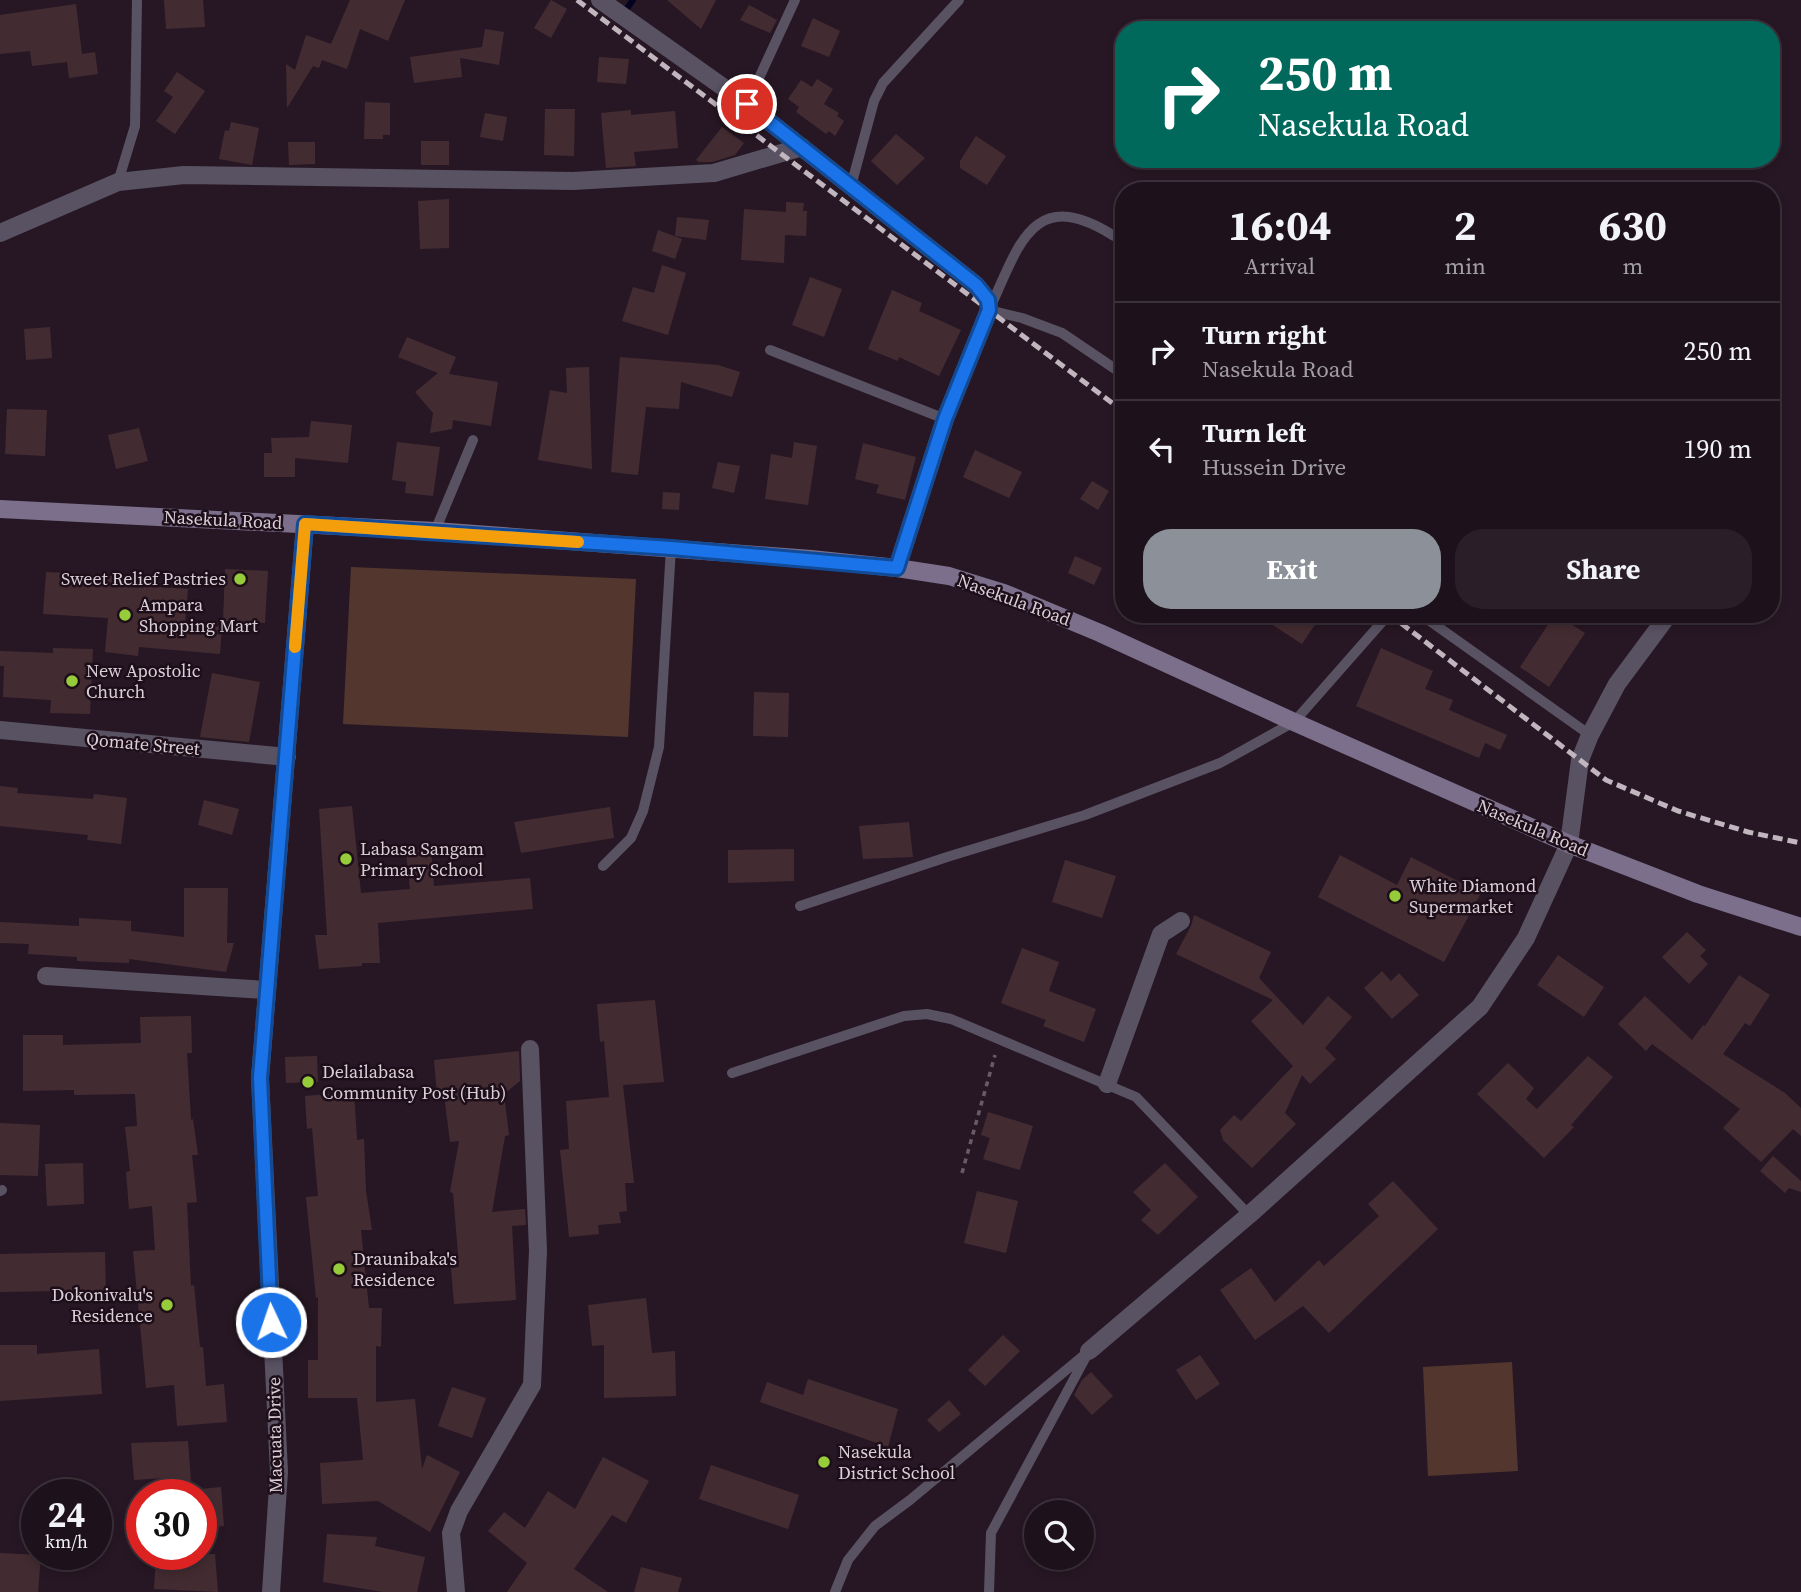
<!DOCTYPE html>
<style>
body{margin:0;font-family:"Source Serif 4",serif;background:#2a1f28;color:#f1f3f6;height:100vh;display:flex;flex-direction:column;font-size:26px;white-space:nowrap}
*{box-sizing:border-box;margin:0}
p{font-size:23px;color:#a09da3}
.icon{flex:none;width:38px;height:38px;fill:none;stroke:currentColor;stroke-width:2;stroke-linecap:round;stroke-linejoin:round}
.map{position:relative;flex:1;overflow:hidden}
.drawer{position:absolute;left:1115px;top:182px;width:665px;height:441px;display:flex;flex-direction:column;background:#1d111b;border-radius:28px;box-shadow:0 4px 10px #0003,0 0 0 2px #3b313a}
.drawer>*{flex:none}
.guide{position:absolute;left:1115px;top:21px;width:665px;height:147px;border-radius:28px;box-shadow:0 4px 10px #0003,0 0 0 2px #3b313a;background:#00695c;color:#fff;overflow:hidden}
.buttons{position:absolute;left:1024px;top:1500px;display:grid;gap:14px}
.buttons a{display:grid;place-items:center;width:70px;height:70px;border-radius:50%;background:#1d111b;box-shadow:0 4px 10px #0003,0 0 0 2px #3b313a;font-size:35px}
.speed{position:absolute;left:21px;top:1479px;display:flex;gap:14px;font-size:35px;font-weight:700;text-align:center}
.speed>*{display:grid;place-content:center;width:91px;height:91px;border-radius:50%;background:#1d111b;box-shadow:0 4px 10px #0003,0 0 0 2px #3b313a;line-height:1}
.speed small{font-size:18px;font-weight:400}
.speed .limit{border:10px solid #d22;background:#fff;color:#111}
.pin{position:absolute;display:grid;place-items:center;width:60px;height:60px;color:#fff;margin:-30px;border:4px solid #fff;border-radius:50%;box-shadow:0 2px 7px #0007}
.me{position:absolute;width:77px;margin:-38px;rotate:357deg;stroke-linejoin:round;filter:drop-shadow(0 0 5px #0008)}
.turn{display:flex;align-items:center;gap:24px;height:147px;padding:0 28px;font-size:32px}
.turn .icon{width:91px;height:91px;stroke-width:2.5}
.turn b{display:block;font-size:49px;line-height:60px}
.eta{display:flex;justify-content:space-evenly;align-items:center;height:119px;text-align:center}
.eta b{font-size:42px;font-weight:700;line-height:49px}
.button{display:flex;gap:14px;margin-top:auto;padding:14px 28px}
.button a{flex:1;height:80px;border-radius:28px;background:#8c9099;color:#fff;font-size:28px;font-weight:700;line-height:80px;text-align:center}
.button a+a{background:#2a1f28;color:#f1f3f6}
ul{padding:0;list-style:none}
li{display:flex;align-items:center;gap:21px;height:98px;padding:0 28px;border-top:2px solid #3b313a}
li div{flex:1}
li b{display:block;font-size:26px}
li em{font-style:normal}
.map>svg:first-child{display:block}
</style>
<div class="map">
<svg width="1801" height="1592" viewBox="0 0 1801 1592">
<rect width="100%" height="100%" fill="#271724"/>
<path fill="#53372f" d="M351 567 636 579 628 737 343 724Z
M1512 1362 1518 1471 1428 1476 1423 1367Z"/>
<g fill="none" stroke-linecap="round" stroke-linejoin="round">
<path stroke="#03021f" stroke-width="6" d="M623 14 633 0"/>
</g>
<path fill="#432c31" d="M164 0H203L205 27 166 29Z
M350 0H405L388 41 360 29 347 69 322 60 319 68 313 66 287 108 286 64 295 70 306 35 331 44Z
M551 0 567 9 551 38 534 28Z
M667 0H716L701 29Z
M76 4 82 54 95 52 98 74 69 78 67 62 32 66 30 51 0 54V15Z
M749 5 777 20 770 33 740 20Z
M813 18 840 31 829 57 801 46Z
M485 29 504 32 499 65 460 58 462 77 414 83 410 57 482 47Z
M599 57 629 59 626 84 597 82Z
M177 72 205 91 175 134 156 121 173 97 164 91Z
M817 79 833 89 824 104 839 113 837 116 844 121 835 136 829 131 826 134 796 112 799 107 788 99 801 80 812 87Z
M365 102 390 103V135H383V139H364Z
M545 109H575L574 156 544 155Z
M631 110V115L675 111 678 148 634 152 636 166 606 168 601 113Z
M485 113 507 117 503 141 480 137Z
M231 122 259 128 252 165 219 159 225 130 229 131Z
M722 127 744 143 735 155 712 162H699L696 160Z
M896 134 925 158 897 185 871 161Z
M976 136 1006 156 987 185 960 168V161Z
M421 141H449V165H421Z
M288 142H315V164L289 165Z
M449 199V248L420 249 418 201Z
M786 202 804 203 803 211H807L806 236 785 235 784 263 741 260 744 209 786 212Z
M677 217 709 220 706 240 675 236Z
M658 230 682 239 675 259 652 251Z
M662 265 686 273 668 335 622 321 633 287 654 293Z
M810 277 842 289 824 337 792 325Z
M892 290 922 303 919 311 961 330 939 376 899 357 898 361 868 349Z
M50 327 52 358 26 360 24 329Z
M407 337 456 357 449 374 498 382 491 426 453 420 452 429 430 433 433 413 415 392 438 373 398 357Z
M620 357 718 365 740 372 732 397 681 382 679 409 646 407 638 475 611 472Z
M589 367 592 469 538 460 550 390 567 393 566 368Z
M7 409 47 410 45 456 5 454Z
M311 421 352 425 348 463 295 458V477H264V453H272L271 438 309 437Z
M139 428 148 461 116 469 108 435Z
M397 442 440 447 433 496 405 493 406 482 392 480Z
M794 442 817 446 808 505 765 499 771 454 792 458Z
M863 443 916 457 905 500 876 493 879 485 855 479Z
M975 450 1022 472 1009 498 963 477Z
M718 462 740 466 734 493 712 488Z
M1092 481 1109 491 1098 510 1080 499Z
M663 492 680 493 679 510 662 509Z
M1075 556 1102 568 1094 585 1068 573Z
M225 569 268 571 265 623 223 621Z
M46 572 145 577V586L188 589 185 624 222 627 220 654 139 647 138 656 105 652 108 618 43 614Z
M1256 614H1322L1302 644Z
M1555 614 1585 633 1549 687 1520 667Z
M53 648 93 649 90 714 50 713 51 700 3 697 4 666H0V651L53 653Z
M1381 648 1433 671 1425 689 1453 700 1449 710 1507 735 1500 750 1485 743 1479 758 1356 706Z
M212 673 260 682 249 742 200 737Z
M754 692 789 693 788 737 753 736Z
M0 786 18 788 17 793 93 799 94 794 127 798 121 844 87 840 88 835 0 826Z
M204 800 239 809 232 835 198 825Z
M352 806 361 893 410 889 406 852 431 849 434 886 530 878 533 909 378 923 380 963H362V966L319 969 315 935H327L319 809Z
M610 807 614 838 521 853 514 822Z
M909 822 913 857 863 859 859 826Z
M794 849V881L728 883V850Z
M1340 855 1397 885 1411 857 1481 893 1444 962 1318 897Z
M1065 860 1116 876 1102 918 1052 902Z
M184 888H228L227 943H234L226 972 129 959V963L77 961V957L28 954 29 944 0 943V922L79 926V918L131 921V931L184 937Z
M1194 915 1271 952 1259 978 1303 1025 1328 996 1352 1017 1325 1048 1336 1059 1310 1084 1302 1075 1285 1113 1296 1124 1252 1168 1223 1140 1220 1130 1234 1115 1241 1121 1293 1066 1251 1021 1273 1000 1176 954 1191 926Z
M1687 932 1706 950 1700 956 1708 964 1689 984 1662 957Z
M1022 948 1059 962 1049 991 1096 1009 1084 1042 1043 1026 1046 1020 1001 1003Z
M1558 955 1604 987 1584 1017 1537 985Z
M1382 971 1391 981 1399 973 1419 995 1392 1019 1364 988Z
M1739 975 1770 995 1750 1026 1745 1023 1723 1054 1785 1093 1801 1108V1136L1793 1129 1761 1162 1723 1128 1740 1109 1652 1044 1646 1051 1618 1024 1645 996 1692 1040 1703 1025 1705 1026Z
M655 1000 664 1082 623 1085 634 1183H625L627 1211 619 1212 621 1223 598 1225 599 1234 569 1237 560 1150 569 1149 566 1101 609 1097 604 1041 600 1042 597 1004Z
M191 1016 192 1053H187L191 1120 193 1119 198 1155H192L197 1202 187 1203 191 1286 194 1285 200 1347H203L206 1386 224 1384 227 1422 177 1426 174 1385 146 1388 133 1251 155 1250 152 1206 129 1209 126 1172 130 1171 125 1127 137 1126 135 1094 74 1095V1090L23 1091V1035H63V1045L141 1043 140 1017Z
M519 1051 520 1081 504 1094 509 1135 505 1136 492 1212 525 1209 526 1225 512 1226 516 1300 454 1304 451 1268 459 1267 453 1193 450 1192 459 1141 450 1142 444 1095H437L434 1060Z
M317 1056 318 1082 286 1083 285 1057Z
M1588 1056 1613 1077 1571 1125 1574 1127 1544 1158 1477 1094 1508 1063 1534 1088 1526 1099 1537 1109Z
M354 1092 357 1140 364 1139 366 1191 372 1230H361L369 1308H382L381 1347 376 1346V1402L415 1399 422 1469 427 1455 460 1472 430 1532 378 1501 322 1504 320 1463 363 1460 357 1398H308V1360H318V1297L316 1298 306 1197 318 1196 312 1128 307 1129 305 1096Z
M988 1112 1033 1126 1020 1170 983 1159 990 1138 981 1135Z
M0 1123 40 1125 38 1176 0 1175Z
M1773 1156 1801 1181V1192L1789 1188 1785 1193 1760 1171Z
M83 1163 84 1204 47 1206 45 1164Z
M1165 1163 1198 1197 1158 1235 1141 1220 1151 1210 1133 1192Z
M1393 1181 1438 1229 1329 1333 1303 1306 1255 1340 1220 1290 1251 1268 1275 1302 1319 1260 1324 1266 1379 1216 1368 1204Z
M977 1191 1018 1201 1006 1253 964 1243Z
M105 1252 106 1296 60 1297V1291L0 1292V1254Z
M646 1298 652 1353 675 1351 676 1396 604 1398V1345L592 1346 588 1305Z
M1003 1335 1020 1351 985 1386 968 1370Z
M0 1345H37V1354L99 1349 102 1394 0 1401Z
M1200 1355 1220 1384 1196 1400 1176 1370Z
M1091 1372 1113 1396 1092 1415 1074 1395 1082 1380Z
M808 1379 898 1409 888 1447 760 1402 767 1382 803 1395Z
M452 1387 486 1398 472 1438 438 1426Z
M949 1400 961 1414 939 1432 927 1420Z
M188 1441 192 1494H166L165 1478 134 1480 131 1443Z
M603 1457 649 1481 626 1523 612 1515 574 1569 608 1592H507L527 1563 488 1531 504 1512 525 1528 548 1491 575 1509Z
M711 1465 799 1495 788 1529 699 1499Z
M221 1487 224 1526 201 1528V1489Z
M327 1534 377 1537 375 1546 425 1557 417 1592H383L323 1582Z
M0 1553 41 1555 38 1592H0Z
M215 1554 218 1592 154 1589 156 1555Z
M641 1567 682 1578 678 1592H634Z"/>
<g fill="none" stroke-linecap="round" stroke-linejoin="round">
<path stroke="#695b66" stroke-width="3.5" stroke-dasharray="5 5" stroke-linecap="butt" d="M962 1173 995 1055"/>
<path stroke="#595263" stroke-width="10" d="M747 104 795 0
M118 182 135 126 137 0
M851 186 874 101 883 83 959 0
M1114 236C1032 184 1019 246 989 310L1022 318 1062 333 1124 375
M770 350 945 419
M435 531 473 440
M1420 614 1590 735
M603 866 631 838 643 811 659 747 671 548
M800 906 947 857 1085 815 1220 763 1294 722 1389 614
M732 1073 904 1016 927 1014 951 1019 1136 1097 1249 1215
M0 1191 2 1190
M835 1592 848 1560 875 1526 910 1500 1089 1351 991 1533 989 1592"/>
<path stroke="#595263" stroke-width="18" d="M600 0 747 104 976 285 988 300 989 310 945 419 897 568
M0 233 118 182 184 175 573 181 714 173 802 147
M0 730 287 757
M46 976 266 990
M1107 1084 1161 934 1181 921
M1089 1351 1249 1215 1480 1007 1526 938 1569 844 1580 760 1590 735 1617 684 1669 614
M271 1592 279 1472 260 1078 305 524
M456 1592 451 1533 459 1511 532 1385 538 1251 530 1049"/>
<path stroke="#7b6f8c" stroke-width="18" d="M0 509 435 531 811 559 897 568 949 576 1004 593 1100 633 1294 722 1569 844 1698 894 1801 927"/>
<path stroke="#c1b5be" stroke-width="5" stroke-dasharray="10 5" stroke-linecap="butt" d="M577 0 1124 412
M1389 614 1606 780 1678 811 1748 832 1801 843"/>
</g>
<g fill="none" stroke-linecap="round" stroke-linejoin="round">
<defs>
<path id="route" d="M271 1322 260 1078 305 524 671 548 897 568 945 419 989 310 988 300 976 285 747 104"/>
</defs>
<use href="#route" stroke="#114b97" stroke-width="18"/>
<use href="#route" stroke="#1a73e8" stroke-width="12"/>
<path stroke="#f59e0b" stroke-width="12" d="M295 647 305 524 578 542"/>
</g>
<g fill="#96cc39" stroke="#1d0e1a" stroke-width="2.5">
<circle cx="240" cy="579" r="7"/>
<circle cx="125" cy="615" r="7"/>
<circle cx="72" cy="681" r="7"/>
<circle cx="346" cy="859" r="7"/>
<circle cx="1395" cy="896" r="7"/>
<circle cx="308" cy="1082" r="7"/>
<circle cx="339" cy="1269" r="7"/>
<circle cx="167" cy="1305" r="7"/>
<circle cx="824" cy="1462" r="7"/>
</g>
<g text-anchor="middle" stroke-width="5" stroke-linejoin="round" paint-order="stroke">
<g font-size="18" fill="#dacfd7" stroke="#1d0e1a">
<text transform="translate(223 520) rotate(3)" y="6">Nasekula Road</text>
<text transform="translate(1014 600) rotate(20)" y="6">Nasekula Road</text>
<text transform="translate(143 744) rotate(5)" y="6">Qomate Street</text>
<text transform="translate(1533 828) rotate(23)" y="6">Nasekula Road</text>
<text transform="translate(275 1435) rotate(-91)" y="6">Macuata Drive</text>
</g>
<g font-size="18" fill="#dacfd7" stroke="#1d0e1a" text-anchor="start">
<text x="226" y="585" text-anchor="end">Sweet Relief Pastries</text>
<text x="139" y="611">Ampara<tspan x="139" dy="21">Shopping Mart</tspan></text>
<text x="86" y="677">New Apostolic<tspan x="86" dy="21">Church</tspan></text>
<text x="360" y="855">Labasa Sangam<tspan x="360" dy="21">Primary School</tspan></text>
<text x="1409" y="892">White Diamond<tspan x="1409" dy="21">Supermarket</tspan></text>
<text x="322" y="1078">Delailabasa<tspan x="322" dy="21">Community Post (Hub)</tspan></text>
<text x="353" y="1265">Draunibaka's<tspan x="353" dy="21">Residence</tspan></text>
<text x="153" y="1301" text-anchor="end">Dokonivalu's<tspan x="153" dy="21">Residence</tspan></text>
<text x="838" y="1458">Nasekula<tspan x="838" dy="21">District School</tspan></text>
</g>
</g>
</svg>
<div class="buttons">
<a><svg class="icon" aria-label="search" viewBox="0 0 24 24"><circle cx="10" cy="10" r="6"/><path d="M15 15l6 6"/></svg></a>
</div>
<div class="speed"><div>24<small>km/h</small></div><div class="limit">30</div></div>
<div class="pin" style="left:747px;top:104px;background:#d93025"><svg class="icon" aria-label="arrive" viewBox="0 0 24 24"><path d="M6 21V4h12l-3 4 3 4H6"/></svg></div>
<svg class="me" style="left:271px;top:1322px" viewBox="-20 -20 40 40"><circle r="17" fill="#1a73e8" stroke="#fff" stroke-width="3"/><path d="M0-11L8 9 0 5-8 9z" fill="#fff"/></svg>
<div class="guide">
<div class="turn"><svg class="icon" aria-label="right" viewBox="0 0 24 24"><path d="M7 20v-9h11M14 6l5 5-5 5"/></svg><div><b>250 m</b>Nasekula Road</div></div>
</div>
<section class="drawer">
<div class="eta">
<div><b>16:04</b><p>Arrival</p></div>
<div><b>2</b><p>min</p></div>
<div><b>630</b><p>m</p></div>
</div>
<ul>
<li><svg class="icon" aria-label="right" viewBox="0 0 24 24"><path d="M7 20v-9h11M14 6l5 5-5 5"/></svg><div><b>Turn right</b><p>Nasekula Road</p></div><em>250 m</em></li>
<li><svg class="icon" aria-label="left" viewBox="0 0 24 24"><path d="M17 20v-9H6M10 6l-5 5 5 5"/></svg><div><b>Turn left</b><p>Hussein Drive</p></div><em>190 m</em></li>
</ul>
<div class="button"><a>Exit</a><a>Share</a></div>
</section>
</div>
